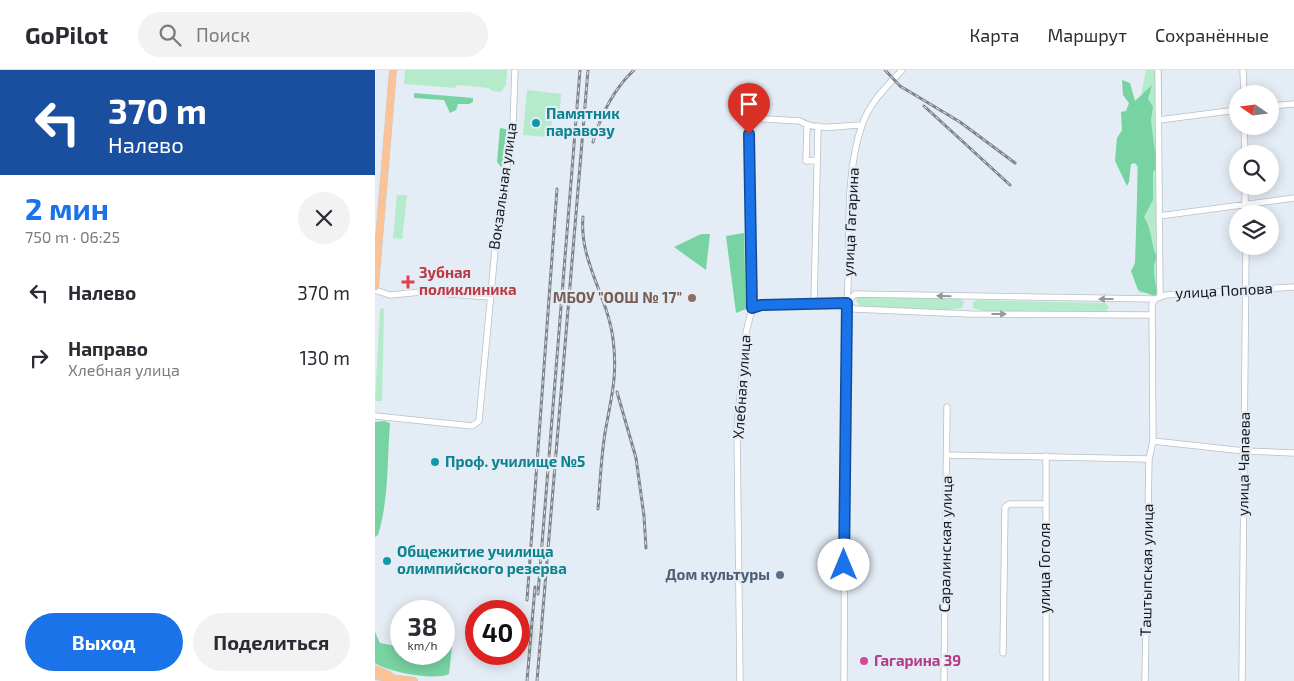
<!DOCTYPE html>
<html lang="ru">
<meta charset="utf-8">
<style>
body{margin:0;font-family:"Exo 2",sans-serif;background:#f2f2f3;color:#2b2b33;height:100vh;display:flex;flex-direction:column;font-size:19px;white-space:nowrap}
*{box-sizing:border-box;margin:0}
p{font-size:16px;color:#7c7c81}
.icon{flex:none;width:28px;height:28px;fill:none;stroke:currentColor;stroke-width:2;stroke-linecap:round;stroke-linejoin:round}
.map{position:relative;flex:1;overflow:hidden}
.sheet{display:flex;flex-direction:column;background:#fff;width:375px}
.sheet>*{flex:none}
.top-card{background:#1a4fa0;color:#fff;overflow:hidden}
.needle{width:32px;rotate:284deg}
.buttons{position:absolute;left:854px;top:15px;display:grid;gap:10px}
.buttons a{display:grid;place-items:center;width:50px;height:50px;border-radius:50%;background:#fff;box-shadow:0 2px 12px #0003;font-size:25px}
.speed{position:absolute;left:15px;top:530px;display:flex;gap:10px;font-size:25px;font-weight:700;text-align:center}
.speed>*{display:grid;place-content:center;width:65px;height:65px;border-radius:50%;background:#fff;box-shadow:0 2px 12px #0003;line-height:1}
.speed small{font-size:12px;font-weight:400}
.speed .limit{border:8px solid #d22;background:#fff;color:#111}
.pin{position:absolute;display:grid;place-items:center;width:42px;height:42px;color:#fff;margin:-51px -21px;border-radius:50% 50% 50% 0;rotate:-45deg;box-shadow:0 0 5px #0007}
.pin .icon{rotate:45deg}
.me{position:absolute;width:55px;margin:-28px;rotate:0deg;stroke-linejoin:round;filter:drop-shadow(0 0 4px #0008)}
.turn{display:flex;align-items:center;gap:18px;height:105px;padding:0 25px;font-size:22px}
.turn .icon{width:65px;height:65px;stroke-width:2.5}
.turn b{display:block;font-size:35px;line-height:42px}
.round{display:grid;place-items:center;flex:none;width:52px;height:52px;border-radius:26px;background:#f2f2f3}
.overview{display:flex;align-items:center;justify-content:space-between;height:85px;padding:0 25px}
h1{font-size:30px;font-weight:700;line-height:38px;color:#1a73e8}
.primary-button{display:flex;gap:10px;margin-top:auto;padding:10px 25px}
.primary-button a{flex:1;height:58px;border-radius:30px;background:#1a73e8;color:#fff;font-size:20px;font-weight:700;line-height:58px;text-align:center}
.primary-button a+a{background:#f2f2f3;color:#2b2b33}
ul{padding:0;list-style:none}
li{display:flex;align-items:center;gap:15px;height:65px;padding:0 25px}
li div{flex:1}
li b{display:block;font-size:19px}
li em{font-style:normal}
header{display:flex;align-items:center;gap:30px;box-sizing:border-box;height:70px;padding:0 25px;background:#fff;border-bottom:1px solid #e1e1e2}
header strong{font-size:24px}
nav{display:flex;gap:28px;margin-inline-start:auto;font-size:18px}
.search{width:350px;height:45px;background:#f2f2f3;display:flex;align-items:center;gap:12px;box-sizing:border-box;padding:0 18px;border-radius:28px;color:#7c7c81;font-size:19px}
main{display:flex;flex:1;min-height:0}
.map>svg:first-child{display:block}
</style>
<header>
<strong>GoPilot</strong>
<div class="search"><svg class="icon" aria-label="search" viewBox="0 0 24 24"><circle cx="10" cy="10" r="6"/><path d="M15 15l6 6"/></svg>Поиск</div>
<nav><a>Карта</a><a>Маршрут</a><a>Сохранённые</a></nav>
</header>
<main>
<section class="sheet">
<div class="top-card">
<div class="turn"><svg class="icon" aria-label="left" viewBox="0 0 24 24"><path d="M17 20v-9H6M10 6l-5 5 5 5"/></svg><div><b>370 m</b>Налево</div></div>
</div>
<div class="overview"><div><h1>2 мин</h1><p>750 m · 06:25</p></div><a class="round"><svg class="icon" aria-label="close" viewBox="0 0 24 24"><path d="M6 6l12 12M18 6L6 18"/></svg></a></div>
<ul>
<li><svg class="icon" aria-label="left" viewBox="0 0 24 24"><path d="M17 20v-9H6M10 6l-5 5 5 5"/></svg><div><b>Налево</b></div><em>370 m</em></li>
<li><svg class="icon" aria-label="right" viewBox="0 0 24 24"><path d="M7 20v-9h11M14 6l5 5-5 5"/></svg><div><b>Направо</b><p>Хлебная улица</p></div><em>130 m</em></li>
</ul>
<div class="primary-button"><a>Выход</a><a>Поделиться</a></div>
</section>
<div class="map">
<svg width="919" height="611" viewBox="0 0 919 611">
<rect width="100%" height="100%" fill="#e4ecf5"/>
<path fill="#b4ebcb" d="M30 0H132L131 15 126 22 117 21 114 18 82 15 80 18 29 14Z
M771 0H787L786 222 764 223 761 51Z
M152 20 186 24 185 39 178 38 176 64 172 63 171 67 148 65Z
M22 125H32L27 169 18 168Z
M488 226 585 229 589 232 587 238 564 241 485 236 481 231 482 228Z
M602 230 730 233 734 237 730 243 611 242 598 238V232Z
M9 238 7 331H0L5 239Z"/>
<path fill="#77d3a2" d="M747 10 755 13 760 31 777 15 773 29 778 37 776 50 780 82 787 88C787 97 783 96 778 102V130L769 147C778 161 775 173 782 188 776 195 780 214 783 223L779 226 763 220 756 201 760 193 763 97 760 93 756 94 754 112 752 116 740 91 742 68 747 60 746 42 751 41 754 33 748 25Z
M39 23 98 28V32L94 34H83L81 40 75 43 69 30 39 28Z
M125 58 131 59 132 61 127 98 122 92Z
M369 163 371 239 361 243 351 166Z
M326 164H335L331 200 299 177Z
M9 351 15 353C12 390 14 430 3 465L0 467V352Z
M0 562 5 573 26 577V584H69V576H77L74 604C60 611 13 602 0 593Z"/>
<g fill="none" stroke-linecap="round" stroke-linejoin="round">
<defs>
<path id="minor" d="M783 0 785 227
M868 0 869 24
M895 36 919 34
M784 50 862 40
M432 56 431 91 442 90
M869 56 870 84
M870 116V144
M784 146 919 128
M0 220 15 225 46 222 115 227
M472 233 479 239 594 244 777 245
M439 235 443 56
M377 238 386 235 472 233 480 224 780 229 791 225 919 217
M0 346 97 356 104 351 120 180 138 55 140 0
M778 371 869 381 919 383
M572 385 774 389
M671 386V611
M628 583 630 437 634 434H670
M365 611 362 358 371 263 377 238 374 48 425 51C441 62 469 55 487 55
M469 611C470 478 468 345 473 213 475 162 470 104 487 55 495 32 511 17 527 0
M569 611 572 337
M770 611 774 389 778 371 777 234 780 229
M867 611 871 176"/>
<path id="major" d="M0 217 18 0
M0 599 14 605
M0 606 39 611"/>
</defs>
<use href="#minor" stroke="#b7bfc8" stroke-width="7"/>
<use href="#major" stroke="#cccccd" stroke-width="8"/>
<use href="#minor" stroke="#fff" stroke-width="5.5"/>
<use href="#major" stroke="#fbc295" stroke-width="7"/>
<defs>
<path id="rail" d="M510 0 525 16 585 52 640 93
M549 36 635 115
M218 72C226 44 238 20 259 0
M208 147C204 191 233 227 238 269 243 306 236 328 230 363 226 388 225 414 223 439
M242 322 261 388 269 446 271 478
M163 524 205 0
M152 530 182 119
M152 611 160 517
M162 611 213 0"/>
</defs>
<use href="#rail" stroke="#7f848a" stroke-width="3"/>
<use href="#rail" stroke="#e4ecf5" stroke-width="1" stroke-dasharray="4" stroke-linecap="butt"/>
</g>
<defs><path id="oneway-solid" d="M-6-.8H1V-3.2L6.5 0L1 3.2V.8H-6Z" transform="scale(1.25)"/></defs>
<g fill="#979899">
<use href="#oneway-solid" transform="translate(569 226) rotate(-179)"/>
<use href="#oneway-solid" transform="translate(731 229) rotate(-180)"/>
<use href="#oneway-solid" transform="translate(624 244)"/>
</g>
<g fill="none" stroke-linecap="round" stroke-linejoin="round">
<defs>
<path id="route" d="M374 64 377 238 386 235 472 233 469 495"/>
</defs>
<use href="#route" stroke="#114b97" stroke-width="12"/>
<use href="#route" stroke="#1a73e8" stroke-width="9"/>
</g>
<g fill="#0f9aa8" stroke="#e4ecf5" stroke-width="2">
<circle cx="161" cy="53" r="5"/>
<circle cx="60" cy="392" r="5"/>
<circle cx="12" cy="491" r="5"/>
</g>
<path fill="#e0444e" stroke="#e4ecf5" stroke-width="2" d="M30.5 204.5h5v5h5v5h-5v5h-5v-5h-5v-5h5z"/>
<circle fill="#8d6e63" stroke="#e4ecf5" stroke-width="2" cx="317" cy="228" r="5"/>
<circle fill="#5c6f8a" stroke="#e4ecf5" stroke-width="2" cx="405" cy="505" r="5"/>
<circle fill="#d1479c" stroke="#e4ecf5" stroke-width="2" cx="489" cy="591" r="5"/>
<g text-anchor="middle" stroke-width="4.5" stroke-linejoin="round" paint-order="stroke">
<g font-size="15" font-weight="bold" fill="#0d838f" stroke="#e4ecf5" text-anchor="start">
<text x="171" y="49">Памятник<tspan x="171" dy="17">паравозу</tspan></text>
<text x="70" y="397">Проф. училище №5</text>
<text x="22" y="487">Общежитие училища<tspan x="22" dy="17">олимпийского резерва</tspan></text>
</g>
<g font-size="15" fill="#17191d" stroke="#e4ecf5">
<text transform="translate(128 116) rotate(-82)" y="5">Вокзальная улица</text>
<text transform="translate(476 152) rotate(-87)" y="5">улица Гагарина</text>
<text transform="translate(849 221) rotate(-3)" y="5">улица Попова</text>
<text transform="translate(367 317) rotate(-86)" y="5">Хлебная улица</text>
<text transform="translate(869 394) rotate(-89)" y="5">улица Чапаева</text>
<text transform="translate(571 474) rotate(-89)" y="5">Саралинская улица</text>
<text transform="translate(670 498) rotate(-90)" y="5">улица Гоголя</text>
<text transform="translate(772 500) rotate(-89)" y="5">Таштыпская улица</text>
</g>
<g font-size="15" font-weight="bold" fill="#be3a42" stroke="#e4ecf5" text-anchor="start">
<text x="44" y="208">Зубная<tspan x="44" dy="17">поликлиника</tspan></text>
</g>
<g font-size="15" font-weight="bold" fill="#785e54" stroke="#e4ecf5" text-anchor="end">
<text x="307" y="233">МБОУ "ООШ № 17"</text>
</g>
<g font-size="15" font-weight="bold" fill="#4e5e75" stroke="#e4ecf5" text-anchor="end">
<text x="395" y="510">Дом культуры</text>
</g>
<g font-size="15" font-weight="bold" fill="#b23c85" stroke="#e4ecf5" text-anchor="start">
<text x="499" y="596">Гагарина 39</text>
</g>
</g>
</svg>
<div class="buttons">
<a><svg class="needle" viewBox="-14 -14 28 28"><path d="M0-13l5 13h-10z" fill="#e53935"/><path d="M0 13l5-13h-10z" fill="#7c7c81"/></svg></a>
<a><svg class="icon" aria-label="search" viewBox="0 0 24 24"><circle cx="10" cy="10" r="6"/><path d="M15 15l6 6"/></svg></a>
<a><svg class="icon" aria-label="layers" viewBox="0 0 24 24"><path d="M12 4l9 5-9 5-9-5zM3 14l9 5 9-5"/></svg></a>
</div>
<div class="speed"><div>38<small>km/h</small></div><div class="limit">40</div></div>
<div class="pin" style="left:374px;top:64px;background:#d93025"><svg class="icon" aria-label="arrive" viewBox="0 0 24 24"><path d="M6 21V4h12l-3 4 3 4H6"/></svg></div>
<svg class="me" style="left:469px;top:495px" viewBox="-20 -20 40 40"><circle r="19" fill="#fff"/><path d="M0-13L10 11 0 6-10 11z" fill="#1a73e8"/></svg>
</div>
</main>
